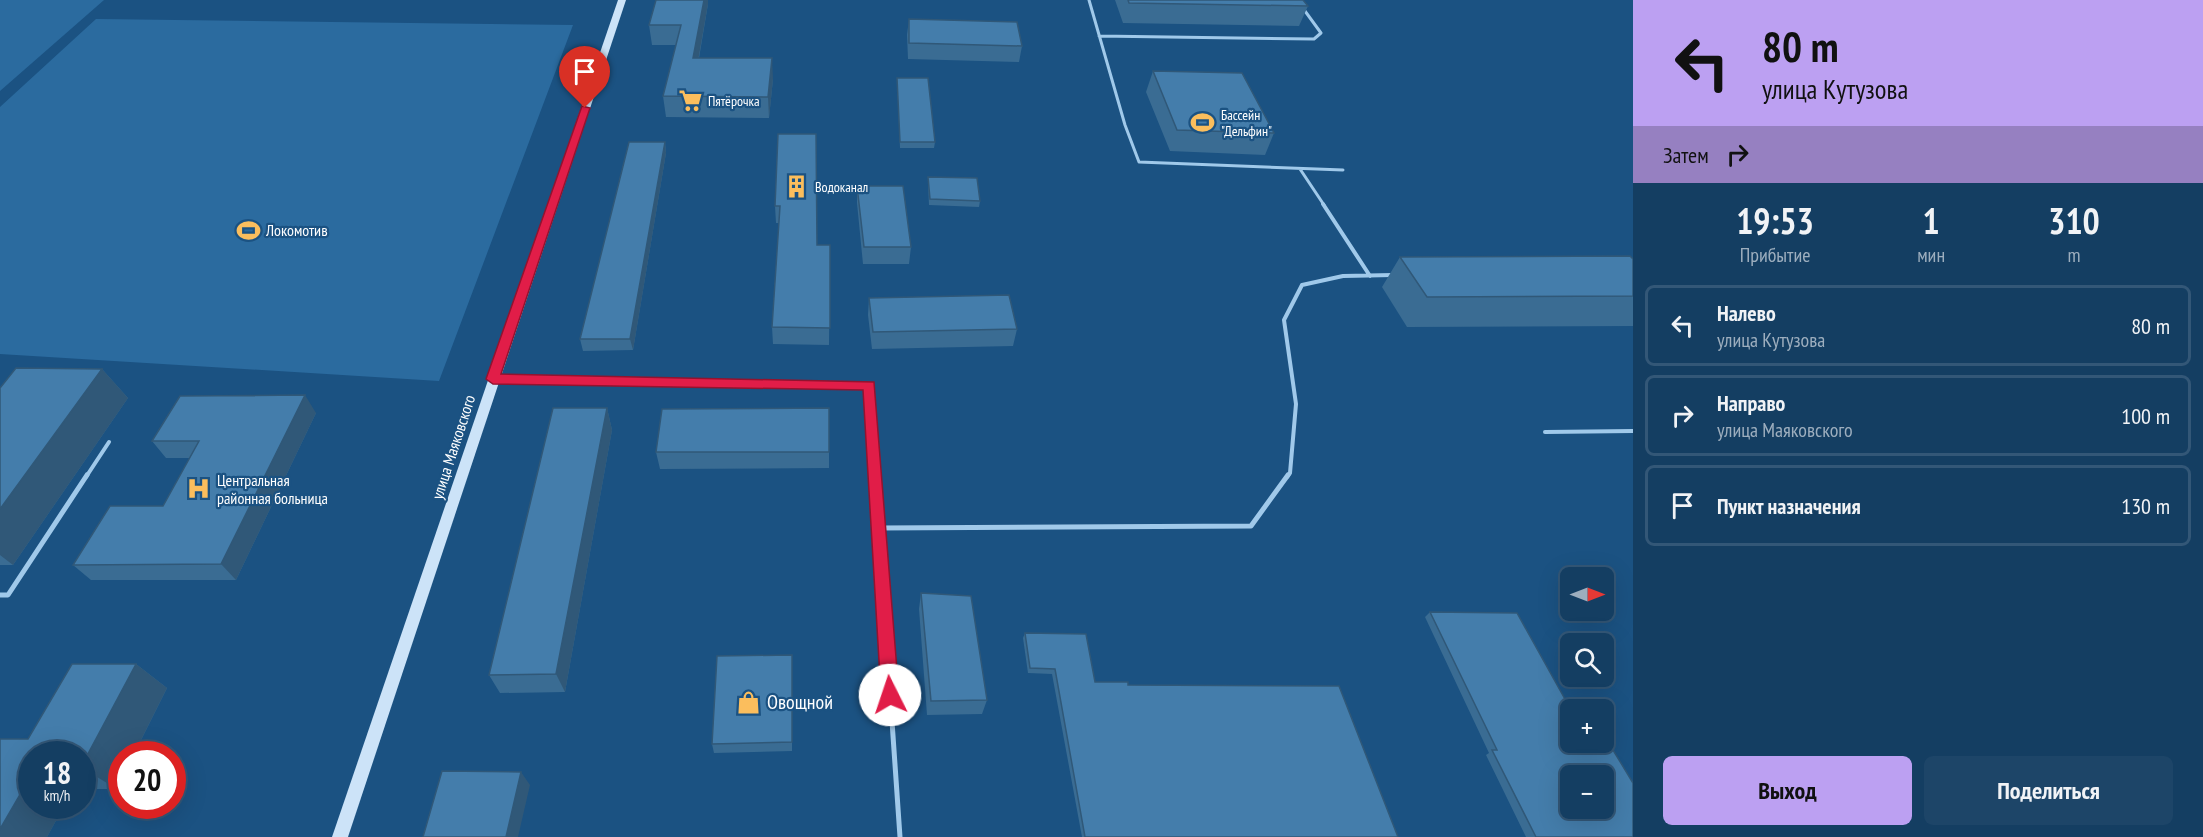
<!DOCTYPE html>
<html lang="ru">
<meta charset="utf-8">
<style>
body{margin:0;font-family:"PT Sans Narrow",sans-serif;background:#1d4568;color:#f1f3f6;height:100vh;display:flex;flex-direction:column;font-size:22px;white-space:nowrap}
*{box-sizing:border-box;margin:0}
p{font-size:20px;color:#9daebe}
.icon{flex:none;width:33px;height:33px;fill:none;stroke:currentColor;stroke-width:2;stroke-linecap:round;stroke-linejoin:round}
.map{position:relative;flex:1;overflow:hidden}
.sheet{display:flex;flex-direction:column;background:#143e62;width:570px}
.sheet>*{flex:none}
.guide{background:#bca0f2;color:#111;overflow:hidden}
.needle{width:39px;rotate:90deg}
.buttons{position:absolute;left:1560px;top:567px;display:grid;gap:12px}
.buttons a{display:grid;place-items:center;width:54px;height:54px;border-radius:9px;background:#143e62;box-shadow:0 6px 24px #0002,0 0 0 2px #335777;font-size:30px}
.speed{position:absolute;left:18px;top:741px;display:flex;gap:12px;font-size:30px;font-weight:700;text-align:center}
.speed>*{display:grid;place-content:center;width:78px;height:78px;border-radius:50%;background:#143e62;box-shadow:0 6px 24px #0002,0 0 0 2px #335777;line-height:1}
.speed small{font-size:15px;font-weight:400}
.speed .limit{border:9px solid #d22;background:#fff;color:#111}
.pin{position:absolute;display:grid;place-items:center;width:51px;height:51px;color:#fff;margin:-62px -26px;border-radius:50% 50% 50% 0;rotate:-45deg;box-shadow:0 0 6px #0007}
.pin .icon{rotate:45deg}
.me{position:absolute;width:66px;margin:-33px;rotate:356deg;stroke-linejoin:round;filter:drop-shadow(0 0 4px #0008)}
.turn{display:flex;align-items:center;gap:21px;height:126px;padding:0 30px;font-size:27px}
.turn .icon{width:78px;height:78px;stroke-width:2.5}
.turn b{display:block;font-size:42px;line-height:51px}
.then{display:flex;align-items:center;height:57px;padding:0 30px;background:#0003;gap:12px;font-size:22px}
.eta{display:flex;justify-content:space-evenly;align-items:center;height:102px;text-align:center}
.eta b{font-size:36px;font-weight:800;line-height:42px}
.action{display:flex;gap:12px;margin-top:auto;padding:12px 30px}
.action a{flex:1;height:69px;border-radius:9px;background:#bca0f2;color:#111;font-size:24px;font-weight:800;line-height:69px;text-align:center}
.action a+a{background:#1d4568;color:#f1f3f6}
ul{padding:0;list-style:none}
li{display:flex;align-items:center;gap:18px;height:81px;margin:0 12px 9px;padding:0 18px;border:3px solid #335777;border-radius:9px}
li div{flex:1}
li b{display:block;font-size:22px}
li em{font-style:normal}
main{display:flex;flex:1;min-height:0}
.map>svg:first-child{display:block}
</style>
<main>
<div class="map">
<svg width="1633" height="837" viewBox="0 0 1633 837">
<rect width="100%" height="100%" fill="#1b5282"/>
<path fill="#2b6b9f" d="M0 0H104L0 91Z
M96 19 573 25 439 381 0 354V107Z"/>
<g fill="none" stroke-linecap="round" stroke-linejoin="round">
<path stroke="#a0c9ea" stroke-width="3" d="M1089 0 1125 125 1139 162 1343 170
M1099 36 1314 39 1321 33 1297 0
M1300 169 1324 205"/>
<path stroke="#a0c9ea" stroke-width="4" d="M1323 204 1370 276
M496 379 869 385 875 477
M1545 432 1633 431
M86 477 109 442
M1287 477 1290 473 1296 404 1284 320 1302 285 1343 276 1393 275"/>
<path stroke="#a0c9ea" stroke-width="5" d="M875 475 900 837
M879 528 1251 526 1288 475
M0 595H8L87 475"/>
<path fill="#cce3f8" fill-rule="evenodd" d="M618 0H626L348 837H332Z"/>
</g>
<path fill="#3a6c93" d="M704 0H708V4L699 58 773 79 769 118 666 117 663 96 676 45H652L649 25Z
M1115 0H1303L1308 6 1299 26 1123 23Z
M909 19 1022 46 1019 62 908 59 907 35Z
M1153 71 1274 133 1265 155 1170 151 1146 92Z
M897 78 935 142 934 148H900Z
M778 134 817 245H830L829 345 773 344 772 327 779 223H776L775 206Z
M665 142 666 153 633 350 583 351 580 339Z
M928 177 980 201 979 207 929 205 928 183Z
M857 186 911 247 909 264H863L857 203Z
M1400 257 1633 259V326L1407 327 1382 287Z
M869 298 1017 329 1013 346 872 349 868 315Z
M102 369 128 398 13 565H0V388Z
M607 408 612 430 565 692 500 693 489 675Z
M316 413 236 580H91L73 565 163 506 190 458H166L152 441Z
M656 452H829V468L660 469Z
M921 593 987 700 982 714 927 715 919 609Z
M1430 612 1593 750 1633 837H1526L1486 755 1489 753 1425 617Z
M1025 633 1095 682 1128 685 1398 837H1082L1052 674 1028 673 1023 638Z
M136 664 167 688 134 754H122L117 789H82V754H32V806H64L47 837H0L28 739Z
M792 665V751L714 753 712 744Z"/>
<path fill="#305878" d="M704 0H708V4L695 78 693 58Z
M772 58 773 79 769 118 768 97Z
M665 142 666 153 633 350 630 339Z
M102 369 128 398 13 565 0 555V509Z
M305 395 316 413 236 580 221 564Z
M607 408 612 430 565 692 556 674Z
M136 664 167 688 134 754H122V780L117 789 82 768V765Z
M521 772 530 785 518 837H506Z
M32 774V806H64L47 837H0V829Z"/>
<path fill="#447dab" stroke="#305878" stroke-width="1.5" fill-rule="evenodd" d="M656 0H704L693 58H772L768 97 663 96 681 25H649Z
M1128 0H1303L1308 6 1129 3Z
M909 19 1017 22 1022 46 909 43Z
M1153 71 1242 73 1274 133 1177 130Z
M897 78H928L935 142H900Z
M778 134H816L817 245H830V328L772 327 780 206H775Z
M629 142H665L630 339H580Z
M928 177 977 178 980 201 930 199Z
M857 186H903L911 247H864Z
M1630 256 1633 259V296L1427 297 1400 257Z
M1009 295 1017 329 873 332 869 298Z
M16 368 102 369 0 509V388Z
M305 395 221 564 73 565 110 506H163L199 441H152L180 396Z
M553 408H607L556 674 489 675Z
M829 408V452H656L662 409Z
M921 593 971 596 987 700 931 701Z
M1430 612 1517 613 1571 710 1570 742H1589L1593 750H1613L1633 783V837H1536L1492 750H1497ZM1570 776H1604V808H1570Z
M1025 633 1086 634 1095 682H1128V685L1339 686 1398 837H1085L1055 669 1030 668Z
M792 655V742L712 744 717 656Z
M72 664H136L82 765V754H32V774L0 829V739H28Z
M442 771 521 772 506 837H423Z"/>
<path fill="#e11d48" stroke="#92132f" stroke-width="1.5" d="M582 106 590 108 501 374 874 382 899 695 896 701 890 703 884 701 881 695 863 390 493 384 486 379Z"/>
<defs>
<symbol id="supermarket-bare" viewBox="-9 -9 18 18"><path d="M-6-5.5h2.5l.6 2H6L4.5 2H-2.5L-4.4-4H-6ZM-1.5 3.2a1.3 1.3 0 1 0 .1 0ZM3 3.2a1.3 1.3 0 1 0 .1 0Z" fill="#fbbe5d" stroke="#1b5282" stroke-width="2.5" paint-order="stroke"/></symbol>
<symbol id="stadium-bare" viewBox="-9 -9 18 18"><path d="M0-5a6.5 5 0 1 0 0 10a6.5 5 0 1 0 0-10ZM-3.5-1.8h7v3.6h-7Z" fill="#fbbe5d" stroke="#1b5282" stroke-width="2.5" paint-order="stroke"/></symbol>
<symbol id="building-bare" viewBox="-9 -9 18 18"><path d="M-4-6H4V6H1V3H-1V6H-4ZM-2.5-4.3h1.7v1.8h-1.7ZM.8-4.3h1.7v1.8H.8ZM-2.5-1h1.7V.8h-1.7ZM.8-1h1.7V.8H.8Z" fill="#fbbe5d" stroke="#1b5282" stroke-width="2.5" paint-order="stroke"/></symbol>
<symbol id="hospital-bare" viewBox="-9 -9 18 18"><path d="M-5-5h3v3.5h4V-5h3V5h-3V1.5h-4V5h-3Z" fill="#fbbe5d" stroke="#1b5282" stroke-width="2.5" paint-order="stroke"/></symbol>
<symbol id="shop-bare" viewBox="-9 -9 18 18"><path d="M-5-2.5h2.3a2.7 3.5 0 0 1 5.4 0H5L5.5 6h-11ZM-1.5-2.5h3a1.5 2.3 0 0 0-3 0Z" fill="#fbbe5d" stroke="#1b5282" stroke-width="2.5" paint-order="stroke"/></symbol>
</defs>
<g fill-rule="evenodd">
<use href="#supermarket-bare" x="674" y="84" width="33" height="33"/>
<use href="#stadium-bare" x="1186" y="106" width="33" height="33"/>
<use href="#building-bare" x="780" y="170" width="33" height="33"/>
<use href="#stadium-bare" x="232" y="214" width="33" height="33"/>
<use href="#hospital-bare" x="182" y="472" width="33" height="33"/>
<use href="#shop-bare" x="732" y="686" width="33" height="33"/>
</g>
<g text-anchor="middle" stroke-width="4.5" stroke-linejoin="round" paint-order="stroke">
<g font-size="14" fill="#fff" stroke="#1b5282" text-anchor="start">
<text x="708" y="106">Пятёрочка</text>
<text x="1221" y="120">Бассейн<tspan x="1221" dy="16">"Дельфин"</tspan></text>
<text x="815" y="192">Водоканал</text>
</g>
<g font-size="16" fill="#fff" stroke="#1b5282" text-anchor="start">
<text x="266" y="236">Локомотив</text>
<text x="217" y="486">Центральная<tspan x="217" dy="18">районная больница</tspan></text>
</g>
<g font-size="16" fill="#fff" stroke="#1b5282">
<text transform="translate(453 447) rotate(-72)" y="6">улица Маяковского</text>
</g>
<g font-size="20" fill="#fff" stroke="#1b5282" text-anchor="start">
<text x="767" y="709">Овощной</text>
</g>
</g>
</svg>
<div class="buttons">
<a><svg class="needle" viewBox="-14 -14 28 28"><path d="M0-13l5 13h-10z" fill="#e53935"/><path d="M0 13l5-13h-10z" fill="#9daebe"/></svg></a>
<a><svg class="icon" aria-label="search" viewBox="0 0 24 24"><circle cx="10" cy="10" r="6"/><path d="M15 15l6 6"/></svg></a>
<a>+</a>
<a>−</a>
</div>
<div class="speed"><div>18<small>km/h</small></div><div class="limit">20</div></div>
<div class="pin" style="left:585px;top:108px;background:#d93025"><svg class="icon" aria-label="arrive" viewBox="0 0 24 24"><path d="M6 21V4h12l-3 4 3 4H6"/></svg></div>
<svg class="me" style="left:890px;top:695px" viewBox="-20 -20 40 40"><circle r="19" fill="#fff"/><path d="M0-13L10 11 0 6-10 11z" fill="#e11d48"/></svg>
</div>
<section class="sheet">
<div class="guide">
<div class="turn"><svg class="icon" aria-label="left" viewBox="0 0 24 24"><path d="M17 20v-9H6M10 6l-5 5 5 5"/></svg><div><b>80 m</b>улица Кутузова</div></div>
<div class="then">Затем<svg class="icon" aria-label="right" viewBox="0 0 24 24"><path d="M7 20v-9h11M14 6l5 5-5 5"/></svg></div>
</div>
<div class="eta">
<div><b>19:53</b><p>Прибытие</p></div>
<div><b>1</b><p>мин</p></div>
<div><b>310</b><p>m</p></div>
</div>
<ul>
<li><svg class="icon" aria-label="left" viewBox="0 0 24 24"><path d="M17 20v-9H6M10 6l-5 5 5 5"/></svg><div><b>Налево</b><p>улица Кутузова</p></div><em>80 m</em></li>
<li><svg class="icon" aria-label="right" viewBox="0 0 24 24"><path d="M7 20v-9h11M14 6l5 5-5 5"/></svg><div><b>Направо</b><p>улица Маяковского</p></div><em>100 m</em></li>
<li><svg class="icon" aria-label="arrive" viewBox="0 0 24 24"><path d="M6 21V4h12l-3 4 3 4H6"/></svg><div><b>Пункт назначения</b></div><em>130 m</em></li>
</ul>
<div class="action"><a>Выход</a><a>Поделиться</a></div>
</section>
</main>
